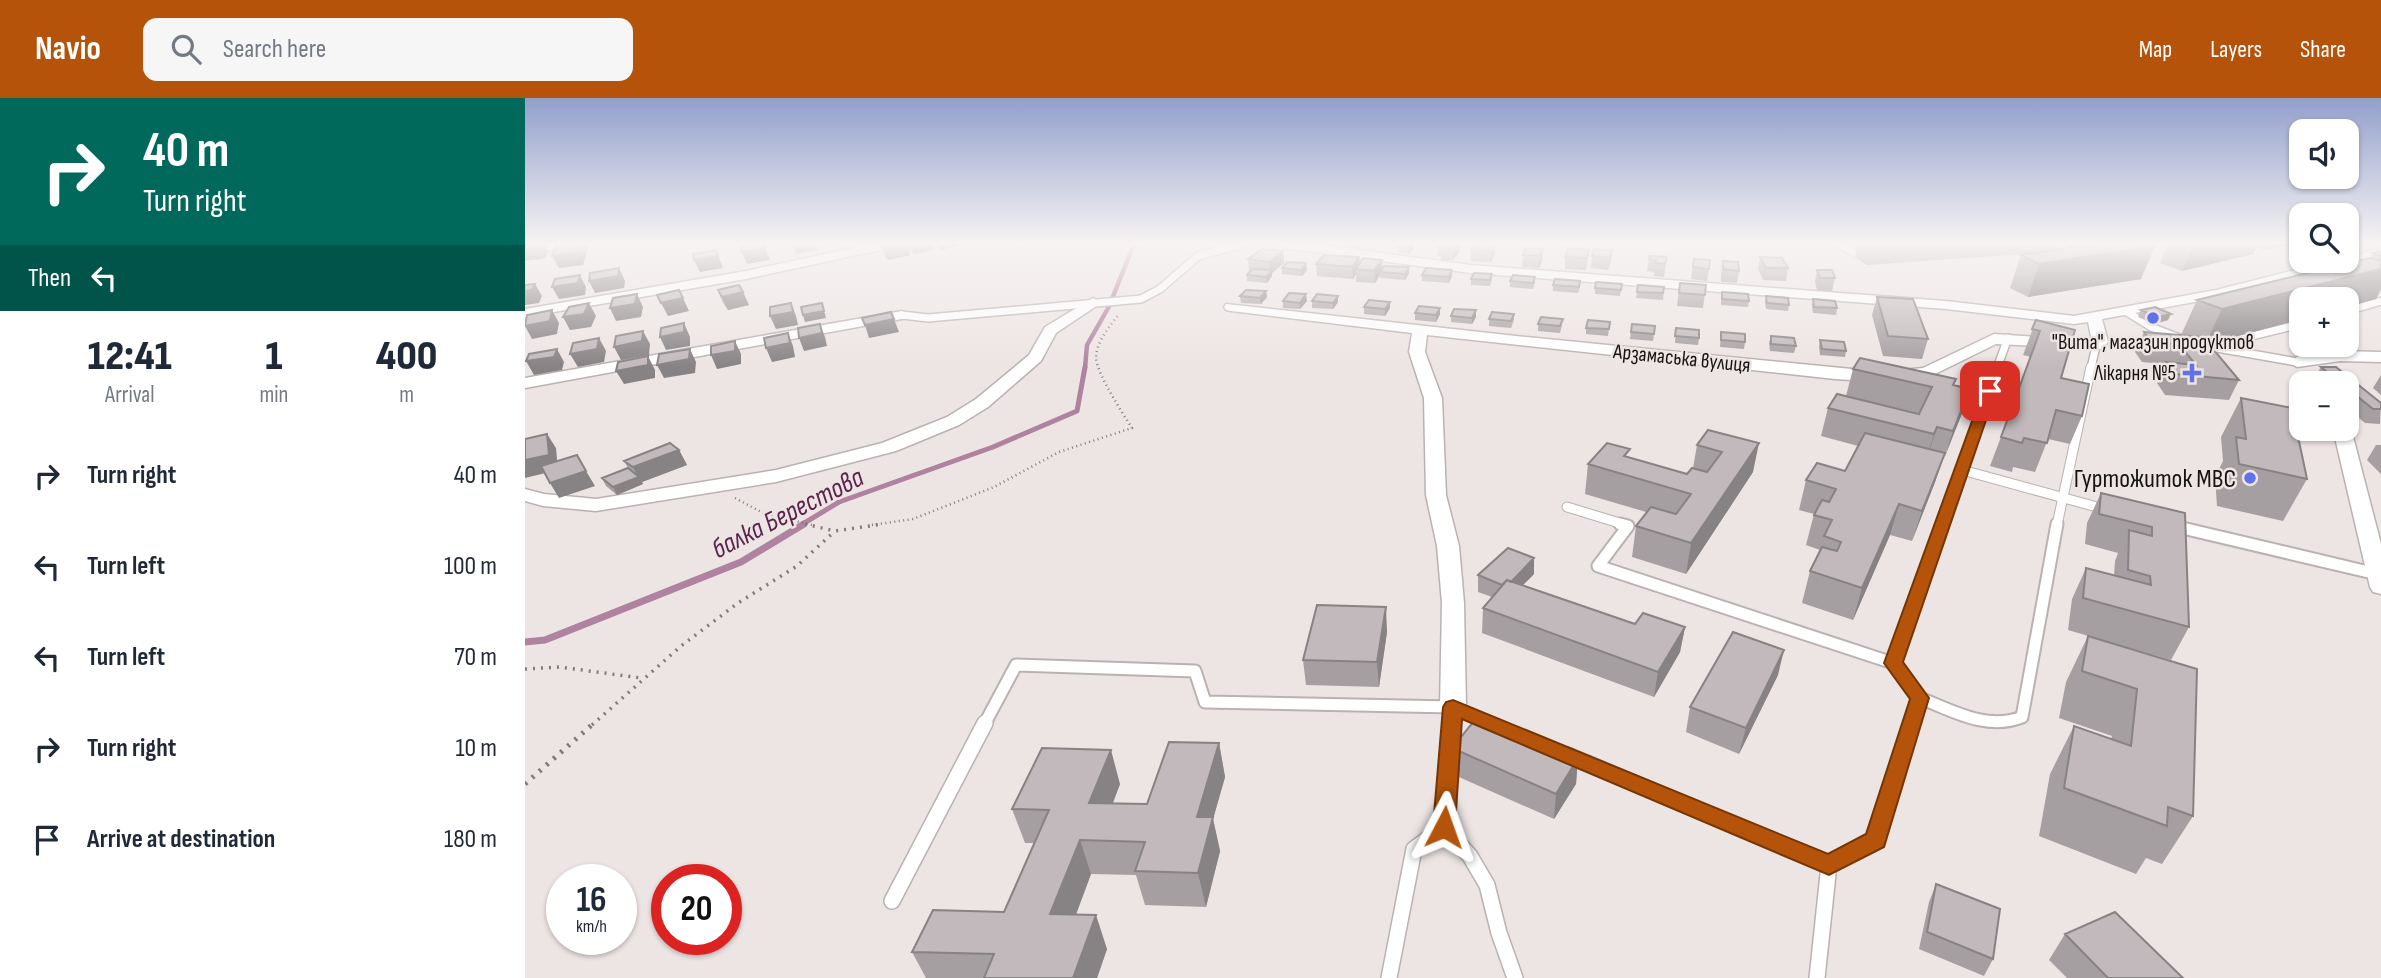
<!DOCTYPE html>
<meta charset="utf-8">
<style>
body{margin:0;font-family:"Sofia Sans Condensed",sans-serif;background:#f6f6f7;color:#1f2937;height:100vh;display:flex;flex-direction:column;font-size:26px;white-space:nowrap}
*{box-sizing:border-box;margin:0}
p{font-size:23px;color:#747a83}
.icon{flex:none;width:38px;height:38px;fill:none;stroke:currentColor;stroke-width:2;stroke-linecap:round;stroke-linejoin:round}
.map{position:relative;flex:1;overflow:hidden}
.side{display:flex;flex-direction:column;background:#fff;width:525px}
.side>*{flex:none}
.banner{background:#00695c;color:#fff;overflow:hidden}
.fabs{position:absolute;left:1764px;top:21px;display:grid;gap:14px}
.fabs a{display:grid;place-items:center;width:70px;height:70px;border-radius:14px;background:#fff;box-shadow:0 2px 5px #0004;font-size:35px}
.speed{position:absolute;left:21px;top:766px;display:flex;gap:14px;font-size:35px;font-weight:700;text-align:center}
.speed>*{display:grid;place-content:center;width:91px;height:91px;border-radius:50%;background:#fff;box-shadow:0 2px 5px #0004;line-height:1}
.speed small{font-size:18px;font-weight:400}
.speed .limit{border:10px solid #d22;background:#fff;color:#111}
.pin{position:absolute;display:grid;place-items:center;width:60px;height:60px;color:#fff;margin:-30px;border-radius:14px;box-shadow:0 4px 10px #0006}
.me{position:absolute;width:77px;margin:-38px;rotate:4deg;stroke-linejoin:round;filter:drop-shadow(0 0 5px #0008)}
.turn{display:flex;align-items:center;gap:24px;height:147px;padding:0 28px;font-size:32px}
.turn .icon{width:91px;height:91px;stroke-width:2.5}
.turn b{display:block;font-size:49px;line-height:60px}
.then{display:flex;align-items:center;height:66px;padding:0 28px;background:#0003;gap:14px;font-size:26px}
.eta{display:flex;justify-content:space-evenly;align-items:center;height:119px;text-align:center}
.eta b{font-size:42px;font-weight:800;line-height:49px}
ul{padding:0;list-style:none}
li{display:flex;align-items:center;gap:21px;height:91px;padding:0 28px}
li div{flex:1}
li b{display:block;font-size:26px}
li em{font-style:normal}
header{display:flex;align-items:center;gap:42px;box-sizing:border-box;height:98px;padding:0 35px;background:#b45309;color:#fff}
header strong{font-size:33px}
nav{display:flex;gap:38px;margin-inline-start:auto;font-size:24px}
.search{width:490px;height:63px;background:#f6f6f7;display:flex;align-items:center;gap:18px;box-sizing:border-box;padding:0 24px;border-radius:14px;color:#747a83;font-size:26px}
main{display:flex;flex:1;min-height:0}
.map>svg:first-child{display:block}
</style>
<header>
<strong>Navio</strong>
<div class="search"><svg class="icon" aria-label="search" viewBox="0 0 24 24"><circle cx="10" cy="10" r="6"/><path d="M15 15l6 6"/></svg>Search here</div>
<nav><a>Map</a><a>Layers</a><a>Share</a></nav>
</header>
<main>
<section class="side">
<div class="banner">
<div class="turn"><svg class="icon" aria-label="right" viewBox="0 0 24 24"><path d="M7 20v-9h11M14 6l5 5-5 5"/></svg><div><b>40 m</b>Turn right</div></div>
<div class="then">Then<svg class="icon" aria-label="left" viewBox="0 0 24 24"><path d="M17 20v-9H6M10 6l-5 5 5 5"/></svg></div>
</div>
<div class="eta">
<div><b>12:41</b><p>Arrival</p></div>
<div><b>1</b><p>min</p></div>
<div><b>400</b><p>m</p></div>
</div>
<ul>
<li><svg class="icon" aria-label="right" viewBox="0 0 24 24"><path d="M7 20v-9h11M14 6l5 5-5 5"/></svg><div><b>Turn right</b></div><em>40 m</em></li>
<li><svg class="icon" aria-label="left" viewBox="0 0 24 24"><path d="M17 20v-9H6M10 6l-5 5 5 5"/></svg><div><b>Turn left</b></div><em>100 m</em></li>
<li><svg class="icon" aria-label="left" viewBox="0 0 24 24"><path d="M17 20v-9H6M10 6l-5 5 5 5"/></svg><div><b>Turn left</b></div><em>70 m</em></li>
<li><svg class="icon" aria-label="right" viewBox="0 0 24 24"><path d="M7 20v-9h11M14 6l5 5-5 5"/></svg><div><b>Turn right</b></div><em>10 m</em></li>
<li><svg class="icon" aria-label="arrive" viewBox="0 0 24 24"><path d="M6 21V4h12l-3 4 3 4H6"/></svg><div><b>Arrive at destination</b></div><em>180 m</em></li>
</ul>
</section>
<div class="map">
<svg width="1856" height="880" viewBox="0 0 1856 880">
<rect width="100%" height="100%" fill="#ede5e4"/>
<g fill="none" stroke-linecap="round" stroke-linejoin="round">
<path stroke="#af829f" stroke-width="4.5" d="M587 201 607 151 613 146
M560 270 562 247 586 205"/>
<path stroke="#af829f" stroke-width="5" d="M276 427 314 404 468 349 552 313 560 269"/>
<path stroke="#af829f" stroke-width="7" d="M0 544 20 542 216 464 279 426"/>
<defs>
<path id="service-far3" d="M1315 146 1331 156 1343 155
M1822 213 1856 203
M1602 214 1628 230 1657 241
M377 217 403 220 616 201 635 191 673 158 718 146
M1675 247 1772 264
M1690 247 1776 226
M1472 270 1483 240
M1566 270 1571 248"/>
<path id="service-far2" d="M1437 372 1583 412
M1042 409 1101 427
M1417 427 1473 269
M1532 427 1566 269"/>
<path id="service-far1" d="M1095 426 1103 428 1073 468 1368 565 1395 600 1387 627
M1649 428 1852 476
M1368 565 1417 426
M1395 600C1428 613 1462 633 1497 619L1532 426
M459 627 491 567 670 573 680 604 928 609 962 624
M927 627 928 609"/>
<path id="service" d="M1042 657 1304 767 1351 742 1387 625
M919 729 945 758 962 787 974 835 990 880
M367 803 460 625
M864 880 889 751 919 729 927 625
M1292 880 1304 767"/>
<path id="minor" d="M15 146H49L43 150 0 156V148Z
M346 146H370L364 150 221 181 0 219V211L221 173Z
M753 146H788L946 167 1421 203 1549 218 1691 192 1806 163H1822V159L1856 150V158L1691 200 1577 221 1583 244 1577 251 1471 246 1410 276 1381 283 1357 284 1310 281 902 237 900 254 917 300 921 397 934 448 939 505 941 609 937 616 928 618 919 616 915 609 917 505 912 448 901 397 899 300 884 254 887 235 706 213 701 212 699 209 701 206 991 238 1357 274 1398 270 1469 236 1567 243 1563 224 1549 226 1421 211 946 175 759 150Z
M568 200 575 204 573 207 531 235 516 263 463 309 434 327 371 353 251 384 71 413 18 408 0 403V391L19 396 71 401 251 372 357 345 422 319 451 301 504 257 520 229Z
M377 213 384 217 382 220 0 290V280Z
M1815 253 1856 254V264L1815 263 1772 269 1764 264 1772 259Z
M1822 327 1826 331 1856 446V496L1848 494 1845 489 1808 331H1822Z"/>
</defs>
<use href="#service-far3" stroke="#b9b2b1" stroke-width="10"/>
<use href="#service-far2" stroke="#b9b2b1" stroke-width="11"/>
<use href="#service-far1" stroke="#b9b2b1" stroke-width="15"/>
<use href="#service" stroke="#b9b2b1" stroke-width="18"/>
<use href="#minor" stroke="#b9b2b1" stroke-width="3"/>
<path stroke="#817c7b" stroke-width="2.5" stroke-dasharray="1 3.5" stroke-linecap="butt" d="M210 400 238 415 287 427
M347 427 388 421 469 389 534 354 607 330C598 316 572 276 571 260 571 244 585 228 594 216"/>
<path stroke="#817c7b" stroke-width="3.5" stroke-dasharray="2 6" stroke-linecap="butt" d="M280 426 310 433 358 426
M0 571 35 569 116 580
M67 627 156 548 213 505 272 468 310 433"/>
<path stroke="#817c7b" stroke-width="5" stroke-dasharray="2.5 7" stroke-linecap="butt" d="M0 686 69 625"/>
<use href="#service-far3" stroke="#fff" stroke-width="7"/>
<use href="#service-far2" stroke="#fff" stroke-width="9"/>
<use href="#service-far1" stroke="#fff" stroke-width="11"/>
<use href="#service" stroke="#fff" stroke-width="15"/>
<use href="#minor" fill="#fff" fill-rule="evenodd"/>
</g>
<path fill="#a69fa1" d="M359 146H382L385 157 363 162 360 159 356 147Z
M382 146H406L408 152 389 156 383 150Z
M408 146H432L433 148 416 152Z
M819 146H841L835 150 819 148Z
M872 146H889V150L884 156 873 154Z
M912 146H935V153L928 162H916V158L912 157Z
M948 146H970V156L966 164 946 163V151Z
M1333 146H1534L1532 152 1546 150 1538 146H1625L1616 181 1503 199 1485 190 1496 157 1513 155 1342 167 1330 159Z
M1643 146H1765L1739 152 1731 149 1728 156 1657 173 1635 165Z
M1766 146H1776V150L1765 147Z
M1018 151 1017 163 1014 170 997 169 998 157Z
M1064 152 1061 172 1040 171V159Z
M1087 152 1086 164 1083 172 1066 170 1067 158Z
M758 153 759 165 747 175V178L742 185 722 183V177L725 173H724L723 161Z
M1856 153V191L1851 201 1684 246 1714 282 1704 302 1640 297 1632 285 1641 266 1617 264 1610 254 1619 234 1656 237 1672 202 1845 160 1848 155Z
M1142 159 1139 179 1129 178V174L1122 173 1124 161Z
M1235 159 1263 170 1261 183 1238 182 1233 171Z
M1169 161 1184 171 1182 183 1166 181Z
M1198 163 1214 173 1212 185 1196 184V175Z
M791 166H834L857 171 884 169V175L880 182 855 180V177L850 185 831 184V176L828 181 792 178Z
M757 170 782 172 777 178 757 176Z
M1292 172 1310 180 1307 193 1292 192 1290 184Z
M967 176V182L965 188 946 187V181Z
M897 177 927 178 924 185 897 183Z
M1010 179V185L1008 191 985 189V183Z
M1155 185 1181 187 1178 210 1152 208Z
M1028 187 1055 189 1053 195 1028 193Z
M1113 187 1139 189 1138 202 1111 200Z
M1070 190 1096 192 1095 198 1070 196Z
M193 192 224 207 203 212 198 205Z
M741 193 742 199 736 206 716 205 715 198Z
M1197 194 1224 203 1223 209 1196 207Z
M813 198V204L808 211 787 210V203Z
M1241 198 1264 207 1263 213 1241 211 1240 204Z
M1352 199 1403 241 1397 261 1358 258 1347 217Z
M1288 201 1312 210 1311 217 1288 215 1287 208Z
M758 203H782L775 211 758 210Z
M839 209 865 210 860 218 839 216Z
M1616 212 1643 222 1629 226 1613 219Z
M890 215 915 216 911 224 890 222Z
M989 216V222L986 230 964 228V221Z
M926 218 951 219 947 226 926 224Z
M1511 222 1536 280 1557 318 1545 346 1523 341 1510 374 1488 369 1487 374 1465 368 1506 259 1498 257Z
M1085 224 1083 238 1061 236V230Z
M1013 226 1037 227 1035 235 1013 233Z
M1107 226 1130 228 1128 243 1105 241Z
M1151 230 1174 240 1173 247 1150 245Z
M1196 234 1220 244 1219 251 1195 249Z
M1246 238 1271 248 1269 255 1245 253 1244 245Z
M1295 242 1321 253 1320 259 1295 257 1294 249Z
M1796 269 1856 305 1855 326 1840 325 1822 310V285H1792L1788 282Z
M1328 271 1431 281 1429 287 1445 291 1436 318 1418 361 1410 384 1387 443 1365 437 1328 522 1277 505 1285 473 1295 452 1281 447 1289 416 1274 412 1281 382 1320 373 1333 348 1296 338 1303 310 1394 315 1321 298Z
M1856 277V297L1848 290Z
M1716 300 1782 381 1758 423 1692 408 1690 379 1698 363 1696 339Z
M1183 332 1228 374 1161 476 1107 459 1111 428 1121 414 1060 396 1063 366 1104 359 1162 376 1168 370 1172 347Z
M1851 347H1856V376L1842 362Z
M154 352 162 367 117 384 118 386 92 397 81 388 77 380 103 370 99 363Z
M1576 395 1660 415 1664 529 1646 562 1543 532 1547 501 1561 470 1589 477 1590 463 1593 455 1560 446 1562 425Z
M1009 460V476L997 488 1110 526 1160 529 1155 554 1129 599 957 535 958 510 967 499 953 494V477Z
M862 534 854 589 781 587 778 562Z
M1563 538 1672 571 1668 718 1637 766 1621 760 1611 776 1514 738 1525 676 1549 628 1586 641 1587 638 1534 620 1541 584Z
M1253 577 1214 656 1161 634 1165 609Z
M694 645 700 679 688 721 695 753 681 809 620 807 611 777 566 776 551 817 582 851 572 880H401L387 854 479 814 509 745H500L487 711 595 686 588 705 622 706Z
M927 650 1053 660 1051 686 1029 721 927 676Z
M1411 786 1468 861 1459 878 1394 851 1404 804Z
M1540 836 1658 880H1542L1524 862Z"/>
<path fill="#878283" d="M15 146H19L23 154 20 160 0 163V150Z
M55 146H61L63 150 58 167 34 170 27 158Z
M109 146H125L110 148Z
M239 146 245 162 222 166 217 154Z
M267 146H291L293 152 271 156Z
M379 146H382L385 157 363 162 360 150Z
M386 146H406L408 152 389 156Z
M414 146H432L433 148 416 152Z
M883 146H889V150L884 156Z
M932 146H935V153L928 162V151Z
M969 146H970V156L966 164V153Z
M1669 146H1732L1728 156 1657 173Z
M1742 146H1765L1739 152Z
M1630 148 1616 181 1503 199 1514 166Z
M1018 151 1017 163 1014 170 1015 158Z
M191 152 198 170 175 174 169 162Z
M758 153 759 165 747 175V178L742 185 741 179 745 174 744 164Z
M834 159 835 171H831V176L828 181 827 169Z
M857 162V174H855V177L850 185 849 173Z
M781 165 782 172 777 178 776 172Z
M884 169V175L880 182V176Z
M94 170 100 183 99 190 70 195 64 183Z
M1856 171V191L1851 201 1822 209V201H1776V221L1680 247 1697 211Z
M927 172V178L924 185V179Z
M55 177 61 189 60 197 34 201 27 189Z
M10 186 17 198 14 205 0 207V193Z
M741 193 742 199 736 206 735 200Z
M218 194 224 207 203 212 197 199Z
M112 196 118 209 116 219 91 223 85 210Z
M781 196 782 203 775 211V205Z
M813 198V204L808 211V205Z
M158 200 164 213 143 218 136 205Z
M865 204V210L860 218V211Z
M64 205 71 218 66 229 45 232 38 219Z
M266 205 271 218 273 227 251 231 245 218Z
M297 205 301 220 280 224 278 217Z
M915 210V216L911 224V217Z
M27 212 34 225 32 236 7 241 0 228Z
M951 212V219L947 226V220Z
M1646 216 1643 222 1629 226 1632 219Z
M369 221 374 234 344 240 340 227Z
M159 225 165 239V248L141 252 135 239Z
M295 226 300 239 302 248 279 253 274 240Z
M118 233 125 246 124 257 96 262 89 249Z
M263 235 268 248 270 259 247 264 241 250Z
M74 240 81 253 79 264 53 269 45 256Z
M210 243 216 256V266L192 271 186 257Z
M32 251 39 264 37 272 9 277 1 263Z
M165 251 171 264 170 275 139 280 132 267Z
M123 258 130 272V280L99 286 91 273Z
M1445 291 1436 318 1419 361 1428 333Z
M1412 329 1403 357 1400 365 1409 336Z
M22 336 31 350 33 372 0 380V362Z
M1234 345 1228 374 1161 476 1166 445Z
M154 352 162 367 117 384 118 386 92 397 88 389 113 379 108 369Z
M1420 355 1410 384 1387 443 1397 413Z
M61 373 70 388 34 400 25 385Z
M1374 406 1365 437 1328 522 1337 490Z
M1009 460V476L980 505 981 488Z
M861 509 862 534 854 589 852 564Z
M1160 529 1155 554 1129 599 1133 574Z
M1259 552 1253 577 1214 656 1221 630Z
M694 645 700 679 688 721 695 753 681 809 673 775 672 719Z
M586 652 595 686 575 738 564 705Z
M1053 660 1051 686 1029 721 1031 696Z
M555 742 566 776 538 850 525 816Z
M571 817 582 851 572 880H548Z"/>
<path fill="#c1b9bb" stroke="#878283" stroke-width="2" d="M0 146H15L14 148 0 150Z
M32 146H55L51 155 27 158Z
M224 146H238L240 150 217 154 215 148Z
M360 146H379L360 150 356 147Z
M917 146H932L928 151 916 150Z
M948 146H969L966 153 946 151Z
M1571 146H1625L1630 148 1514 166 1496 157Z
M1001 150 1018 151 1015 158 998 157Z
M1043 150 1064 152 1062 160 1040 159Z
M737 151 758 153 744 164 723 161Z
M1069 151 1087 152 1085 160 1067 158Z
M191 152 193 158 169 162 168 156Z
M1856 153V158L1848 155Z
M799 157 834 159 827 169 791 166Z
M1125 158 1142 159 1140 166 1130 165 1131 162 1124 161Z
M1235 159 1257 160 1263 170H1241Z
M838 160 857 162 849 173 831 171Z
M1844 160 1856 163V171L1697 211 1672 202Z
M1169 161 1185 162 1184 171 1168 169Z
M1198 163 1213 164 1214 173 1198 171Z
M762 164 781 165 776 172 757 170Z
M859 168 884 169 880 176 855 174Z
M94 170 93 178 64 183 65 175Z
M901 170 927 172 924 179 897 177Z
M727 171 747 172 741 179 722 177Z
M1292 172H1307L1310 180H1295Z
M949 175 967 176 965 182 946 181Z
M55 177 53 185 27 189 30 181Z
M988 177 1010 179 1008 185 985 183Z
M1030 181 1055 183 1054 189 1028 187Z
M1071 184 1097 186 1096 192 1070 190Z
M1155 185 1181 187 1180 197 1154 195Z
M10 186 7 192 0 193V187Z
M214 187 218 194 197 199 193 192Z
M1113 187 1139 189 1138 195 1112 194Z
M154 192 158 200 136 205 132 197Z
M721 192 741 193 735 200 715 198Z
M1197 194 1223 196 1224 203 1197 201Z
M764 195 781 196 775 205 758 203Z
M112 196 110 206 85 210 88 200Z
M792 196 813 198 808 205 787 203Z
M1241 198 1263 200 1264 207 1242 205Z
M1352 199 1388 201 1403 241 1363 238Z
M1288 201 1310 203 1312 210 1289 209Z
M844 202 865 204 860 211 839 209Z
M64 205 59 216 38 219 44 209Z
M266 205 268 214 245 218V209Z
M297 205 299 213 278 217 276 209Z
M894 208 915 210 911 217 890 215Z
M1630 209 1646 216 1632 219 1616 212Z
M929 211 951 212 947 220 926 218Z
M27 212 25 223 0 228 2 217Z
M366 214 369 221 340 227 337 220Z
M967 214 989 216 986 223 964 221Z
M1016 219 1038 221 1035 228 1013 226Z
M1063 222 1085 224 1084 231 1061 230Z
M1511 222 1550 232 1536 280 1564 286 1557 318 1531 312 1522 345 1499 340 1497 345 1476 339 1515 233 1507 231Z
M159 225V234L135 239 136 230Z
M295 226 297 235 274 240 273 230Z
M1107 226 1130 228 1129 236 1106 234Z
M1151 230 1174 232V240L1150 238Z
M118 233 117 243 89 249 91 238Z
M1196 234 1220 236V244L1196 242Z
M1619 234 1678 239 1714 282 1650 276 1641 264 1671 267 1654 246 1626 244Z
M263 235 265 245 241 250 239 240Z
M1246 238 1269 240 1271 248 1246 246Z
M74 240 72 251 45 256 48 245Z
M1295 242 1319 244 1321 253 1297 251Z
M210 243V253L186 257V248Z
M32 251 29 259 1 263 4 256Z
M165 251 164 261 132 267 134 256Z
M123 258V267L91 273 93 264Z
M1335 260 1431 281 1428 287 1445 291 1428 333 1412 329 1409 336 1303 310 1312 296 1394 316 1407 289 1328 271Z
M1796 269H1811L1856 305V311H1848L1822 290V285H1816Z
M1716 300 1767 310 1782 381 1714 366 1711 339 1721 341Z
M1183 332 1234 345 1166 445 1111 428 1126 409 1151 416 1166 396 1063 366 1082 345 1105 351 1099 358 1162 376 1167 370 1182 374 1197 354 1172 347Z
M1340 335 1420 355 1397 413 1374 406 1337 490 1285 473 1297 449 1312 453 1316 444 1299 438 1307 422 1289 417 1297 402 1304 404 1311 391 1281 382 1292 365 1320 373Z
M22 336 24 357 0 362V341Z
M145 345 154 352 108 369 99 363Z
M52 357 61 373 25 385 16 368Z
M103 370 114 379 88 389 77 380Z
M1576 395 1660 415 1664 529 1558 500 1561 470 1626 487 1625 478 1603 472 1604 432 1627 438V429L1574 416Z
M983 450 1009 460 986 484 982 482 977 487 953 477Z
M982 482 1110 526 1118 515 1160 529 1133 574 958 510Z
M792 507 861 509 852 564 778 562Z
M1208 534 1259 552 1221 630 1165 609Z
M1563 538 1672 571 1668 718 1643 709 1642 728 1539 690 1549 628 1606 648 1612 591 1557 573Z
M953 618 1053 660 1031 696 927 650Z
M644 644 694 645 672 719H688L673 775 610 773 620 744 555 742 525 816 571 817 548 880H459L469 856 387 854 408 812 479 814 524 712 487 711 517 650 586 652 564 705 622 706Z
M1411 786 1475 811 1468 861 1402 834Z
M1590 814 1658 880H1583L1540 836Z"/>
<linearGradient id="sky" x2="0" y2="1"><stop stop-color="#91a0cb"/><stop offset="0.54" stop-color="#f7f3f3"/><stop offset="1" stop-color="#f7f3f3" stop-opacity="0"/></linearGradient>
<rect width="1856" height="269" fill="url(#sky)"/>
<path fill="#b45309" stroke="#753606" stroke-width="2" d="M1465 289 1471 293 1378 564 1404 600 1359 749 1304 777 937 621 930 729 927 735 919 738 911 735 908 729 918 609 921 604 928 602 1303 756 1341 736 1385 601 1359 565 1458 293Z"/>
<g fill="#6171e9" stroke="#ede5e4" stroke-width="2.5">
<circle cx="1628" cy="220" r="7"/>
<path d="M1663.5 264.5h7v7h7v7h-7v7h-7v-7h-7v-7h7z"/>
<circle cx="1725" cy="380" r="7"/>
</g>
<g text-anchor="middle" stroke-width="5" stroke-linejoin="round" paint-order="stroke">
<g font-size="21" fill="#161413" stroke="#ede5e4">
<text x="1628" y="251">"Вита", магазин продуктов</text>
<text x="1651" y="282" text-anchor="end">Лікарня №5</text>
</g>
<g font-size="21" fill="#161413" stroke="#ede5e4">
<text transform="translate(1157 260) rotate(6)" y="7">Арзамаська вулиця</text>
</g>
<g font-size="26" fill="#161413" stroke="#ede5e4" text-anchor="end">
<text x="1711" y="389">Гуртожиток МВС</text>
</g>
<g font-size="28" font-style="italic" fill="#5c244c" stroke="#ede5e4">
<text transform="translate(262 414) rotate(-27)" y="10">балка Берестова</text>
</g>
</g>
</svg>
<div class="fabs">
<a><svg class="icon" aria-label="sound" viewBox="0 0 24 24"><path d="M4 9h4l5-4v14l-5-4H4zM17 9q2 3 0 6"/></svg></a>
<a><svg class="icon" aria-label="search" viewBox="0 0 24 24"><circle cx="10" cy="10" r="6"/><path d="M15 15l6 6"/></svg></a>
<a>+</a>
<a>−</a>
</div>
<div class="speed"><div>16<small>km/h</small></div><div class="limit">20</div></div>
<div class="pin" style="left:1465px;top:293px;background:#d93025"><svg class="icon" aria-label="arrive" viewBox="0 0 24 24"><path d="M6 21V4h12l-3 4 3 4H6"/></svg></div>
<svg class="me" style="left:919px;top:729px" viewBox="-20 -20 40 40"><path d="M0-17L14 15 0 8-14 15z" fill="#b45309" stroke="#fff" stroke-width="4"/></svg>
</div>
</main>
